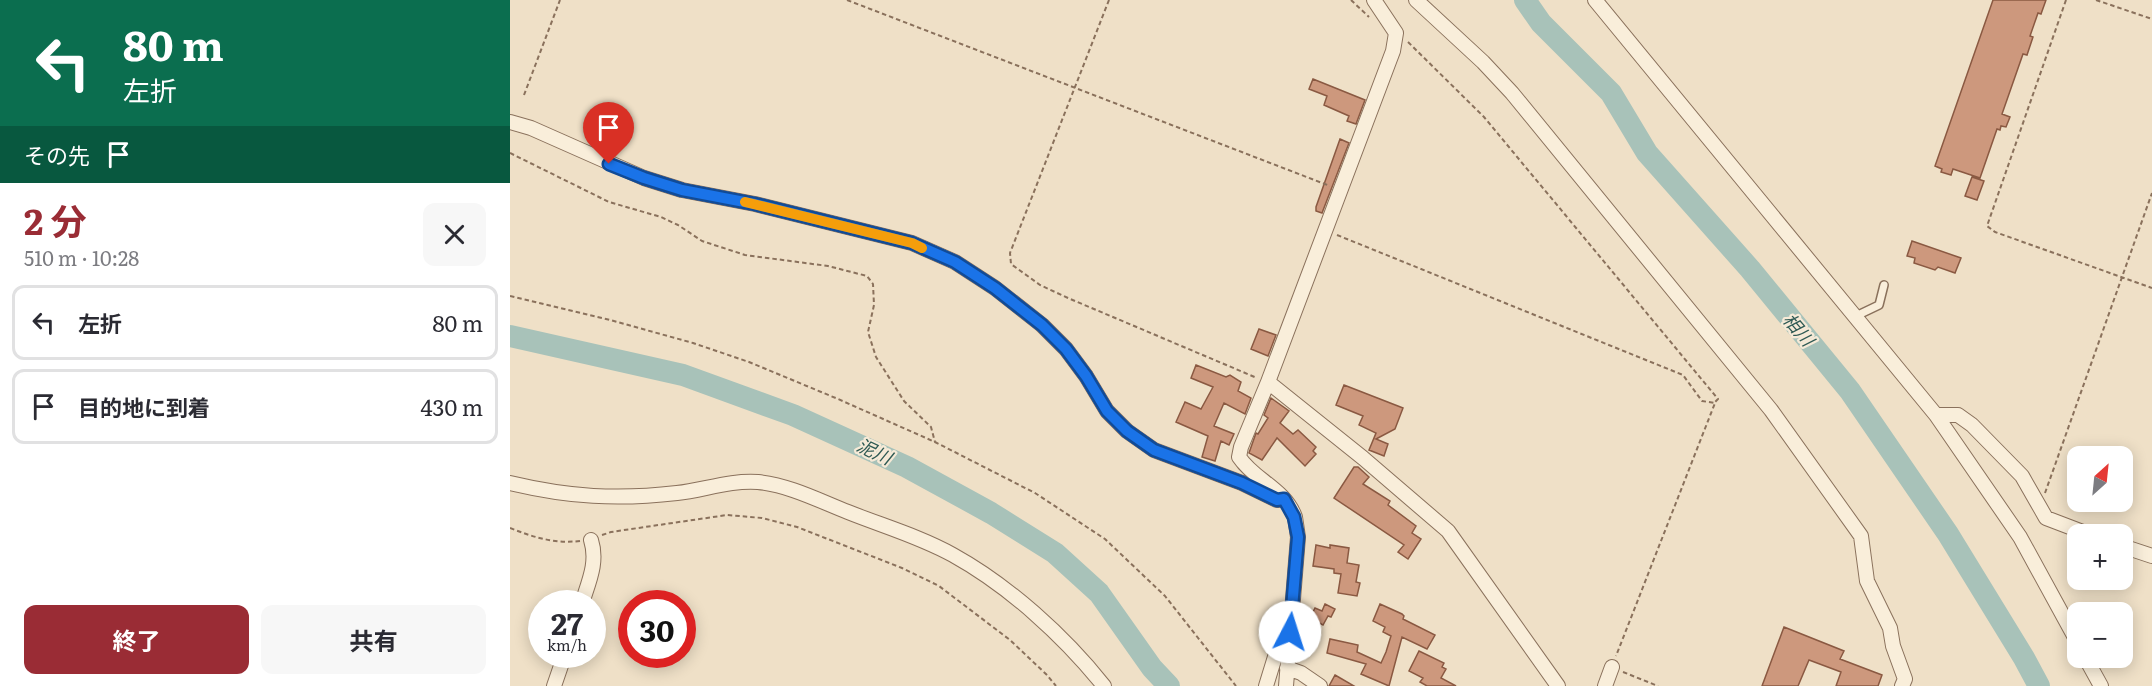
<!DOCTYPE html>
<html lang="ja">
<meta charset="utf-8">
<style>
body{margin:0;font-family:Literata,"Noto Sans JP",serif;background:#f7f7f7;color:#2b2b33;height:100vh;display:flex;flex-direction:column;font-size:22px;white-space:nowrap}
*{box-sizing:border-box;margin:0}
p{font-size:20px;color:#7c7c81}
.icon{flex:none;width:33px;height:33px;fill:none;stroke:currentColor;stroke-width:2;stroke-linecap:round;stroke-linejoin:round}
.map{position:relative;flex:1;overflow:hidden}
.side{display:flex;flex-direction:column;background:#fff;width:510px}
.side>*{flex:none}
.top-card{background:#0b6e4f;color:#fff;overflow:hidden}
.needle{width:39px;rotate:27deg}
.buttons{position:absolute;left:1557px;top:446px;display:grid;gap:12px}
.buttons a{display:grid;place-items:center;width:66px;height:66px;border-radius:12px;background:#fff;box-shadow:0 3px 15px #0003;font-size:30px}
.speed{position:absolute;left:18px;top:590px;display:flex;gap:12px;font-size:30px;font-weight:700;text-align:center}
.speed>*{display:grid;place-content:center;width:78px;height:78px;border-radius:50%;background:#fff;box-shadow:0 3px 15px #0003;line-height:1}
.speed small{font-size:15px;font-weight:400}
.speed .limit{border:9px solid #d22;background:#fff;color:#111}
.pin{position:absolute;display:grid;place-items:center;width:51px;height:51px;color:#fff;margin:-62px -26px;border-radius:50% 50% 50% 0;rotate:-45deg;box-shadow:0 0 6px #0007}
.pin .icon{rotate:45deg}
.me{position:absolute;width:66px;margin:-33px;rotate:5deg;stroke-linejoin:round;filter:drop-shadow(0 0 4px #0008)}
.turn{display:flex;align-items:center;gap:21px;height:126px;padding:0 24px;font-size:27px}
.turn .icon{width:78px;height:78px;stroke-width:2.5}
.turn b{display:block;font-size:42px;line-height:51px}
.then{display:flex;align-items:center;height:57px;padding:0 24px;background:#0003;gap:12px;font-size:22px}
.round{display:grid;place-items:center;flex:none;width:63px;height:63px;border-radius:12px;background:#f7f7f7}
.head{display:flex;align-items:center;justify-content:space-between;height:102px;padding:0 24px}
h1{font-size:36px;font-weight:700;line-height:45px;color:#9a2c35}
.button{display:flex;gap:12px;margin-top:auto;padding:12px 24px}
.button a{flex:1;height:69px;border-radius:12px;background:#9a2c35;color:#fff;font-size:24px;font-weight:700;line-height:69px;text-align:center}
.button a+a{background:#f7f7f7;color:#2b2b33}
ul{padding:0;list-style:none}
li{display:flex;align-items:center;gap:18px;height:75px;margin:0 12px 9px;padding:0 12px;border:3px solid #e1e1e2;border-radius:12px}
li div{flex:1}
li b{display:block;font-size:22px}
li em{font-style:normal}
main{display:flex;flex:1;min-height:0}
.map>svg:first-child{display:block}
</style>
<main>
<section class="side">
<div class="top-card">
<div class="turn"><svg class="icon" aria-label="left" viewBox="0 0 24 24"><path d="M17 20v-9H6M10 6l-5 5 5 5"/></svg><div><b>80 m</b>左折</div></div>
<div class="then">その先<svg class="icon" aria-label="arrive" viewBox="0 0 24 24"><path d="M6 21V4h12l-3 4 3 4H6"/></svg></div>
</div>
<div class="head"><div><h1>2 分</h1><p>510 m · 10:28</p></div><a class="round"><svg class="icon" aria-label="close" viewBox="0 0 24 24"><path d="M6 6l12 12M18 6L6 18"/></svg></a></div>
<ul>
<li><svg class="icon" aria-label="left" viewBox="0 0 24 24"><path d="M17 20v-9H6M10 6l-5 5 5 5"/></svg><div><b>左折</b></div><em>80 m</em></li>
<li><svg class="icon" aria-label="arrive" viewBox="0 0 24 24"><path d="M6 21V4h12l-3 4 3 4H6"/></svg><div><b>目的地に到着</b></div><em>430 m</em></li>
</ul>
<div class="button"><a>終了</a><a>共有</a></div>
</section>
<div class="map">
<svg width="1642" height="686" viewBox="0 0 1642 686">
<rect width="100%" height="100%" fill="#efe0c7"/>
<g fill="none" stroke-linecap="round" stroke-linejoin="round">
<path stroke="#a8c2b9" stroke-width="22" d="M1015 0 1031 23 1101 93 1137 153 1240 269 1340 391 1438 534 1514 658 1529 686
M0 336 173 375 283 415 397 467 481 513 545 553 589 593 642 668 659 686"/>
</g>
<path fill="#cd987d" stroke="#8a5942" stroke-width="1.5" d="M1483 0H1536L1531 14 1528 13 1520 36 1523 37 1517 55 1513 54 1492 114 1500 117 1496 127 1491 126 1490 130 1487 129 1470 178 1443 169 1441 175 1431 172 1432 169 1425 166Z
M803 79 855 100 846 124 837 121 839 116 814 105 817 96 799 89Z
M830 139 839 143 812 213 806 211V207Z
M1462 177 1474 181 1467 200 1455 196Z
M1402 241 1451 258 1445 273 1428 267 1425 270 1404 263 1405 258 1397 256Z
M749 329 766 335 758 356 741 349Z
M686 365 716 377 720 375 731 382 728 391 741 398 735 414 714 403 704 426 724 434 719 445 711 441 705 461 692 457 698 436 666 422 675 402 691 409 703 387 681 378Z
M834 385 893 408 885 429 866 439 878 444 874 456 859 450 866 433 849 425 853 416 826 405Z
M761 398 779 411 770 423 783 434 788 430 806 447 803 451 806 454 795 466 767 438 752 460 739 453 746 433 748 434 758 418 754 415Z
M844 467H848L859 477 853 484 880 501 878 505 906 526 902 533 911 539 898 559 888 552 894 545 824 498Z
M806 545 820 548V545L839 548 837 563 849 565 846 582 850 583 847 596 828 593 831 574 824 573V569L803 566Z
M815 604 825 609 821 617 818 616 813 625 800 618 805 608 812 611Z
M870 604 892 614 894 616 893 619 925 635 917 649 892 637 879 686 851 674 856 664 817 653 820 639 848 645 847 652 871 663 876 652 881 636 873 632 875 627 863 621Z
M1274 627 1334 651 1330 659 1372 675 1368 686H1326L1331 672 1299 660 1288 686H1252Z
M909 651 934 663 932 667 936 669 931 678 946 686H917L910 682 913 678 899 671Z
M825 675 844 686H819Z"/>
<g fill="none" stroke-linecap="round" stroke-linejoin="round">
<defs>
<path id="service" d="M1346 316 1369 305 1374 285"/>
<path id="minor" d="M906 0 973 62 1002 93 1261 410 1351 536 1357 581 1380 628 1383 646 1395 679 1392 686
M1085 0 1426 415 1510 537 1568 643
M0 122 21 128 134 178 172 190 245 204 402 243 445 262 485 288 532 325 556 349 576 376 597 411 617 431 644 450 732 483 767 500 774 499
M758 382 853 458 938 531 1048 686
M1426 415H1448L1462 425 1512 476 1536 518 1578 534
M0 483C59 497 107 500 167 493 194 490 220 480 248 482 279 485 310 501 338 512 373 526 411 537 443 555 499 586 554 636 594 686
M1612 546 1642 556
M72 603C79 581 88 562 81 540
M1575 657 1591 686
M777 668 791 673 810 686
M44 686 55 654
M756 686 772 634 778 623
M776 686 788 537C787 531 786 523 785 517 775 489 744 480 729 457L731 447 758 382 883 51 886 33 864 0
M1095 686 1102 667"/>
</defs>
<use href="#service" stroke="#8a715c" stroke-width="10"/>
<use href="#minor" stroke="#8a715c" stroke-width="16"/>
<path stroke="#8a715c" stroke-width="2" stroke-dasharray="4.5 3" stroke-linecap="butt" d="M337 0 820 186
M599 0 500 253 501 264 530 285 558 298 747 378
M841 0 859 17
M1556 0 1477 226 1485 232 1642 288
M1586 0 1642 19
M898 42 974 117 1208 399 1205 402
M14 95 50 0
M0 153 99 202 151 217 168 225 192 241 235 255 318 266 357 276 363 284 364 305 358 332 366 357 394 401 421 427 425 442
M827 235 1173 375 1192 401 1205 403 1106 656
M0 296 100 320 183 343 239 362 328 399 425 442 525 493 595 539 655 596 726 686
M1535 493 1642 193
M0 528C23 537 44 544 70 541
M92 535 101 532 217 515 252 518 287 527 392 568 429 586 500 640 537 675 546 686
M1113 672 1148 686"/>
<use href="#service" stroke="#f9eeda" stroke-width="7"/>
<use href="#minor" stroke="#f9eeda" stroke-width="14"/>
</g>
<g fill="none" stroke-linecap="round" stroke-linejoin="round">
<defs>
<path id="route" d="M99 164 134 178 172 190 245 204 402 243 445 262 485 288 532 325 556 349 576 376 597 411 617 431 644 450 732 483 767 500 774 499 784 517 788 537 780 632"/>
</defs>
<use href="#route" stroke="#114b97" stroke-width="15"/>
<use href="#route" stroke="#1a73e8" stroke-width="10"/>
<path stroke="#f59e0b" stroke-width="10" d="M235 202 402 243 412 248"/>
</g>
<g text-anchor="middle" stroke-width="4.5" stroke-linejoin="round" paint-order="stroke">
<g font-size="18" font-style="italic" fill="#2f5a54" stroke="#f6ead7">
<text transform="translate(1288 330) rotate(49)" y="6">相川</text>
<text transform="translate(364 452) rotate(25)" y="6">泥川</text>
</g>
</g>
</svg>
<div class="buttons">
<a><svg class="needle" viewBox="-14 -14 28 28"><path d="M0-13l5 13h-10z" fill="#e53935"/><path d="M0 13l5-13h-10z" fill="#7c7c81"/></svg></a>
<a>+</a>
<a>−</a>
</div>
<div class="speed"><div>27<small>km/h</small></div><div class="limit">30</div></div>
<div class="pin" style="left:99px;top:164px;background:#d93025"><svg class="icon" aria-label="arrive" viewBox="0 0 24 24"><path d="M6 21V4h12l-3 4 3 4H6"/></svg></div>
<svg class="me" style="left:780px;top:632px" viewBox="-20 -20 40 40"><circle r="19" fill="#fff"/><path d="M0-13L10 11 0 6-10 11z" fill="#1a73e8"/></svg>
</div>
</main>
